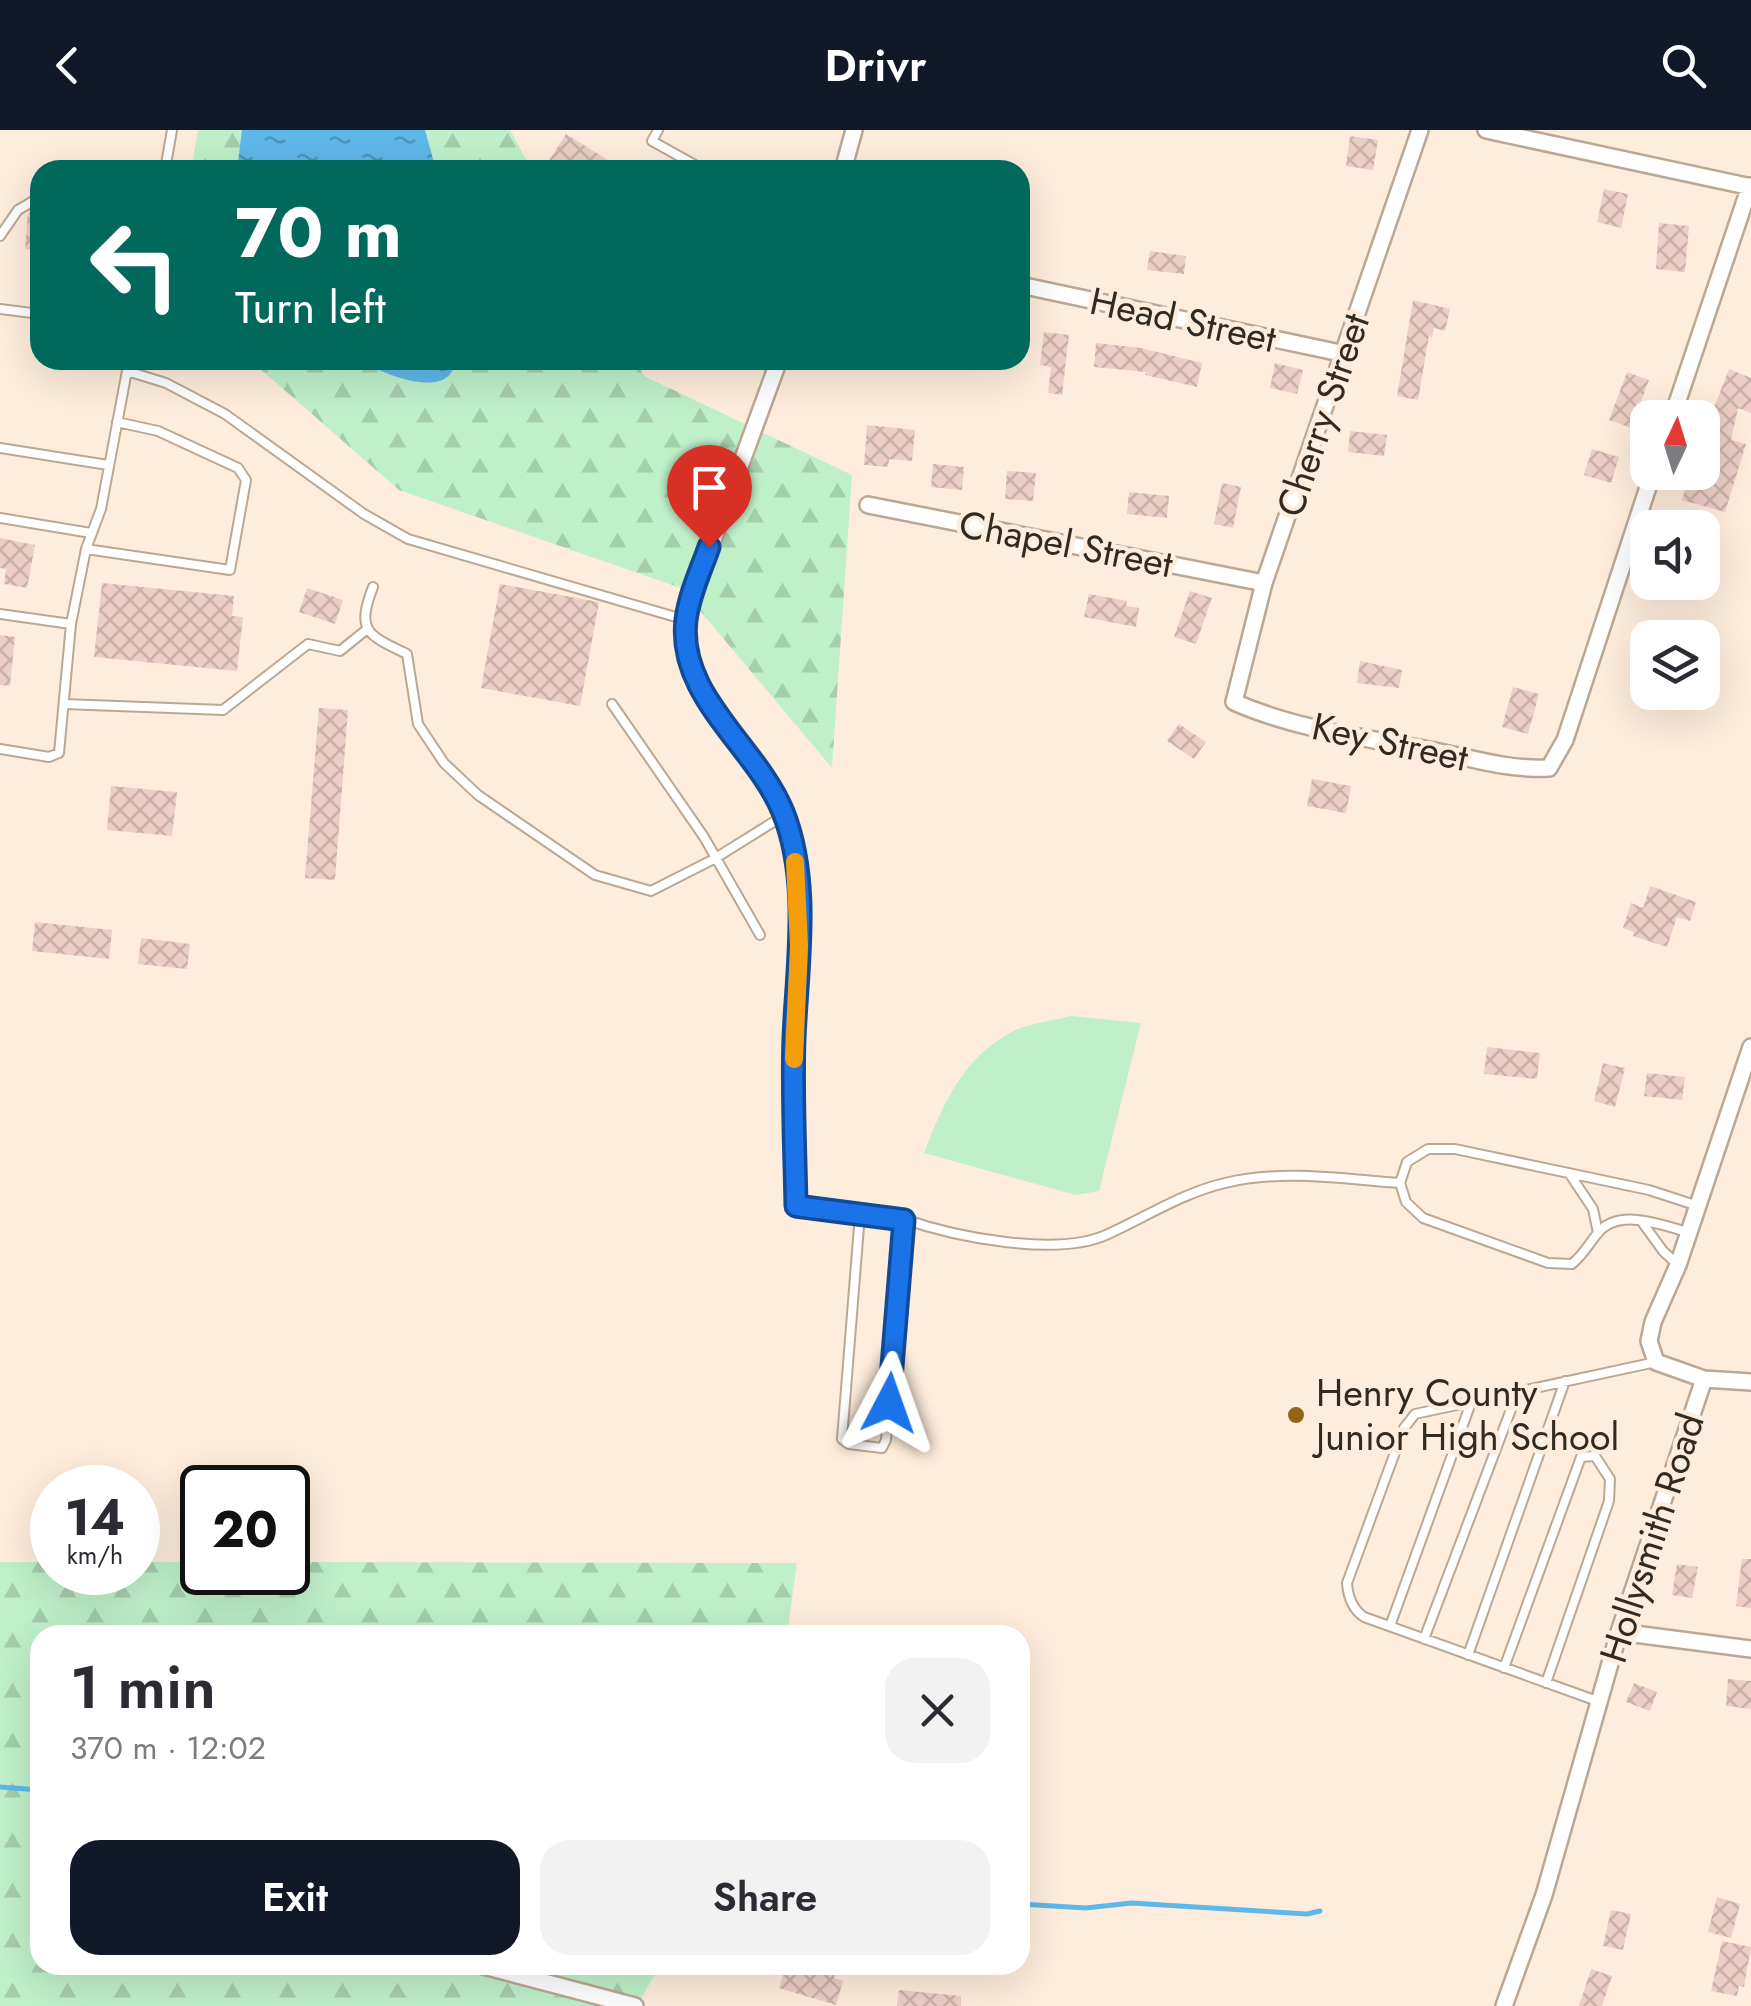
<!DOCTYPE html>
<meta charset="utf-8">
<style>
body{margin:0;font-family:Jost,sans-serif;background:#f2f2f3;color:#2b2b33;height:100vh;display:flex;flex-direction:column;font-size:38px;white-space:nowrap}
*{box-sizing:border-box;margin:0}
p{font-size:32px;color:#7c7c81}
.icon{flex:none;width:55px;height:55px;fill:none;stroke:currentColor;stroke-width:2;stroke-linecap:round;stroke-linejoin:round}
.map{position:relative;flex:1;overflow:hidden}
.side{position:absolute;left:30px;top:1495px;width:1000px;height:350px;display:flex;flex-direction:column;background:#fff;border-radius:30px;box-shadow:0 10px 40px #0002}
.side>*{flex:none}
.top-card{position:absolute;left:30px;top:30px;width:1000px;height:210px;border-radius:30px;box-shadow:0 10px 40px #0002;background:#00695c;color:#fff;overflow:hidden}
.needle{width:65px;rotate:4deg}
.controls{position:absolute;left:1630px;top:270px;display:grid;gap:20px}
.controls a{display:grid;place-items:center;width:90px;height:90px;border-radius:20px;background:#fff;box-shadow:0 10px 40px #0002;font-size:50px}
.speed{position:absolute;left:30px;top:1335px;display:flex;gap:20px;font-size:50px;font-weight:700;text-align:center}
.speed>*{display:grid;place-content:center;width:130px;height:130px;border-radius:50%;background:#fff;box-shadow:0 10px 40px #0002;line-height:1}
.speed small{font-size:25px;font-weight:400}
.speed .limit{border:5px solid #111;border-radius:15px;background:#fff;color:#111}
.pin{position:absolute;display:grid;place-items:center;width:85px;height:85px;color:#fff;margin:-102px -42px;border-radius:50% 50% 50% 0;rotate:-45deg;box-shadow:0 0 10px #0007}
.pin .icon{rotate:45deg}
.me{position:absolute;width:110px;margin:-55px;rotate:4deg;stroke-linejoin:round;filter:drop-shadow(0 0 8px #0008)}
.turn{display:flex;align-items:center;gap:35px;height:210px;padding:0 40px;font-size:45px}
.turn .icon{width:130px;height:130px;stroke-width:2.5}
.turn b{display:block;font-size:70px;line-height:85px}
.round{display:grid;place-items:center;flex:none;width:105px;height:105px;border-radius:30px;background:#f2f2f3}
.summary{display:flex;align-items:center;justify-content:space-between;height:170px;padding:0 40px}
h1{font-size:60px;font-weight:600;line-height:75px}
.button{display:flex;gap:20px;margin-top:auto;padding:20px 40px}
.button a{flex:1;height:115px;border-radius:30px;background:#111827;color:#fff;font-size:40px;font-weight:600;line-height:115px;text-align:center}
.button a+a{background:#f2f2f3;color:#2b2b33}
header{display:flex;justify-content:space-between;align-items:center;height:130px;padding:0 40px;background:#111827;color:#fff;font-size:45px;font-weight:600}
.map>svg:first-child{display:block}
</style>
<header><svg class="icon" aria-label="back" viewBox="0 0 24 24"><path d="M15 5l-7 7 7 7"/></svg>Drivr<svg class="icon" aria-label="search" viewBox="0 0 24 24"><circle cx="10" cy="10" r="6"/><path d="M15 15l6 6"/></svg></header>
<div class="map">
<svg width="1751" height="1876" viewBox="0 0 1751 1876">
<defs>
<pattern id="forest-firs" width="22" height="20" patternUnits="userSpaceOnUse" patternTransform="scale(2.5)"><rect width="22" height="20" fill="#bff0ca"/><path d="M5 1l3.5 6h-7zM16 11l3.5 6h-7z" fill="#a5cead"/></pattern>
<pattern id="water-ripples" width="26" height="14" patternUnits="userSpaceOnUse" patternTransform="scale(2.5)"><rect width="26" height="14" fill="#5eb8ea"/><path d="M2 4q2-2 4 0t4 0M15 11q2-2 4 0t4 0" fill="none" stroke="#4e96bd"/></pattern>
<pattern id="building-cross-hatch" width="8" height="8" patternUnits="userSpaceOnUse" patternTransform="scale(2.5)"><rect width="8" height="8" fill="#eccec6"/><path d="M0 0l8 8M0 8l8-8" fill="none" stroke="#cbb1aa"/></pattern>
</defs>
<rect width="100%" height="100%" fill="#feeddc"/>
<path fill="url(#forest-firs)" d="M198 0H510L532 40H191Z
M250 230H635L644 246 852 345 832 638 681 458 399 360Z
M0 1432H52V1442H138V1432H202V1442H288V1432L797 1433 787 1505H40V1835H660L637 1876H0Z"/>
<path fill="#bff0ca" d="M1071 886 1141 893 1099 1061 1076 1065 924 1023C942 976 963 928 1010 903 1027 893 1052 891 1071 886Z"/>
<path fill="url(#water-ripples)" d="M242 0H425L436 40H237Z
M360 230H455C452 273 382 244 360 230Z"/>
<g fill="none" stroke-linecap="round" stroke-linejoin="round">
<path stroke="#5eb8ea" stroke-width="5" d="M0 1657 40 1660
M1020 1774 1086 1778 1131 1773 1307 1784 1320 1781"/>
</g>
<path fill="url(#building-cross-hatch)" d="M566 4 624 40H543Z
M1350 6 1378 10 1373 40 1346 36Z
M1604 59 1628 64 1621 98 1597 92Z
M40 76V121L25 119 28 83Z
M1659 93 1689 96 1685 142 1656 139Z
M1150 121 1186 126 1184 144 1147 140Z
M1413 170 1450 179 1445 201 1434 198 1432 207 1429 206 1418 270 1397 266Z
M1044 202 1069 205 1062 265 1048 263 1051 237 1040 235Z
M1096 213 1141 218 1202 233 1197 257 1145 245 1146 242 1094 237Z
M1275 233 1303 240 1297 264 1270 258Z
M1729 239 1751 248V283L1738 278 1731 310 1746 314 1725 382 1682 370 1690 342H1702V319L1710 288Z
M1627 242 1649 250 1640 274 1647 277 1641 291 1634 289 1631 298 1609 290Z
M867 295 915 300 912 331 889 329 888 337 864 335Z
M1350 301 1387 305 1384 326 1348 322Z
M1592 319 1619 327 1611 353 1584 345Z
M933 334 964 337 962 360 931 357Z
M1007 341 1036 343 1033 371 1005 369Z
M1222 353 1241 357 1233 398 1214 394Z
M1129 362 1169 366 1167 388 1127 384Z
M0 408 35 415 27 458 4 454 6 439 0 438Z
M102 453 234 466 232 486 243 487 237 541 94 527Z
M500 454 599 472 580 576 481 558Z
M307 458 343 470 335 494 299 482Z
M1190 461 1212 468 1196 514 1174 507Z
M1089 464 1127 471 1126 476 1139 478 1136 497 1084 487Z
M0 505 15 507 10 556 0 555Z
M1360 531 1402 540 1399 558 1357 553Z
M1513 557 1539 564 1528 604 1502 597Z
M319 578 348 580 335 750 305 748Z
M1179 594 1206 612 1194 629 1167 611Z
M1312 649 1351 656 1346 683 1307 676Z
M111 656 177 662 172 706 107 700Z
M1650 756 1696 772 1690 791 1677 787 1667 817 1633 806 1634 802 1623 798 1631 773 1643 778Z
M35 792 112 800 109 829 32 821Z
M141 808 190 814 187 839 138 834Z
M1487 917 1540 923 1537 949 1484 944Z
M1603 933 1625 938 1615 977 1594 971Z
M1647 943 1685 947 1682 970 1644 966Z
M1742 1429H1751V1478L1736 1476Z
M1677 1434 1698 1437 1692 1468 1672 1465Z
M1728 1549 1751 1551V1579L1726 1576Z
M1634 1553 1657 1562 1650 1581 1626 1572Z
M1717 1767 1740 1774 1731 1808 1708 1802Z
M1611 1780 1631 1784 1623 1820 1603 1816Z
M1722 1811 1751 1817 1744 1857 1739 1856 1737 1866 1711 1861Z
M786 1835 813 1841 814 1835H838L834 1848 843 1851 836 1875 779 1858Z
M1591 1839 1612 1846 1602 1876H1579Z
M899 1860 961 1866V1876H897Z"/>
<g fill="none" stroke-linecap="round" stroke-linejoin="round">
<defs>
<path id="lane" d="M658 0 652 11 704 40
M165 40 172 0
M0 106 18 80 40 67
M0 179 40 184
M127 241 166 253 225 284 364 384 408 409 686 490
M0 318 108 335
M0 388 91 403
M86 419 230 440 246 350 238 338 158 301 117 292
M373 457C356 501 367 505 407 524L418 594 444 633 478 665 595 745 651 761 714 729 783 686
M0 484 71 494
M64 574 223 580 308 514 340 521 366 500
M612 574 704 707 760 805
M0 619 49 627 59 623 71 494 86 419 101 379 129 230
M1571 1046 1593 1079 1598 1103
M796 1076 860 1084 842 1309 849 1314 882 1318 886 1310 904 1089 860 1084
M904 1089C955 1107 1056 1127 1106 1105 1146 1087 1182 1063 1225 1053 1282 1039 1343 1049 1400 1053
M1642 1092 1663 1121 1677 1134
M1688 1102C1661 1095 1618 1077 1597 1104 1588 1115 1583 1125 1572 1134L1548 1133 1423 1088 1406 1072 1400 1053 1407 1032 1428 1019H1455L1649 1060 1698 1076
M1390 1496 1472 1270
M1424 1509 1518 1261
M1468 1525 1565 1251
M1504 1538 1581 1327 1595 1326 1610 1349 1609 1371 1546 1553
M1600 1572 1364 1487C1352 1479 1348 1467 1347 1453L1404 1298 1415 1284 1656 1232"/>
<path id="street" d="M1420 0 1264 453 1234 572C1297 600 1368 608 1435 621 1474 629 1510 640 1549 638L1565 610 1653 342
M1486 0 1751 57
M843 40 854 0
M1020 155 1345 224
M779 230 690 473C668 565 758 609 785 688 809 758 797 836 795 908 792 964 795 1020 796 1076
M1672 288 1750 56
M868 375 1264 453
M1751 917 1678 1135 1653 1192 1649 1211 1656 1232 1704 1249 1751 1252
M1619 1502 1751 1519
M480 1835 635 1876
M1504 1876 1544 1765 1619 1502 1704 1249"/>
</defs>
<use href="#lane" stroke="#bba894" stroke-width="12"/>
<use href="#street" stroke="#bba894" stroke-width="20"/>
<use href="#lane" stroke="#fff" stroke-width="8"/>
<use href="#street" stroke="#fff" stroke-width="15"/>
</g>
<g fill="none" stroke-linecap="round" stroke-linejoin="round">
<defs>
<path id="route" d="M709 417C701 440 689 465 686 490 677 566 756 616 783 682 811 752 797 835 794 908 792 964 795 1020 796 1076L904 1090 889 1273"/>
</defs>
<use href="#route" stroke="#114b97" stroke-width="25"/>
<use href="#route" stroke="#1a73e8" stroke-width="18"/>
<path stroke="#f59e0b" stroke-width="18" d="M794 929 799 816 795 732"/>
</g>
<circle fill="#956514" stroke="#feeddc" stroke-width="4" cx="1296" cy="1285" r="10"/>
<g text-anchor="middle" stroke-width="9" stroke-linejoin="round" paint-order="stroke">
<g font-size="38" fill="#312a22" stroke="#feeddc">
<text transform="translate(1183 190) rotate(12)" y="13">Head Street</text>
<text transform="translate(1323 285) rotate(-71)" y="13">Cherry Street</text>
<text transform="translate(1066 414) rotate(11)" y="13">Chapel Street</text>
<text transform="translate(1390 612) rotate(12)" y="13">Key Street</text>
<text transform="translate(1652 1408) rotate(-72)" y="13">Hollysmith Road</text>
</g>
<g font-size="38" fill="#312a22" stroke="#feeddc" text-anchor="start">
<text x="1316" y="1276">Henry County<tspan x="1316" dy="44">Junior High School</tspan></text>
</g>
</g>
</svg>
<div class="controls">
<a><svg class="needle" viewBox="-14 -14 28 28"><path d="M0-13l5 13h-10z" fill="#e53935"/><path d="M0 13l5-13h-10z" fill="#7c7c81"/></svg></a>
<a><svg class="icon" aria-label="sound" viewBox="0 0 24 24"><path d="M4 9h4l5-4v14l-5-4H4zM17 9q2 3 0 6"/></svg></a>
<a><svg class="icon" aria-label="layers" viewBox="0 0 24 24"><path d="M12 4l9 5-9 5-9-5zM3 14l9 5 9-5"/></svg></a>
</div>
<div class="speed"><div>14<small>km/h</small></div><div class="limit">20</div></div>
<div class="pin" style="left:709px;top:417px;background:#d93025"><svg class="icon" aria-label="arrive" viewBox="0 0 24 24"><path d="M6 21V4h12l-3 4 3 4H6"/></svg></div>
<svg class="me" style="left:889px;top:1273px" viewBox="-20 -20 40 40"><path d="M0-17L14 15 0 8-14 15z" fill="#1a73e8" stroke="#fff" stroke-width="4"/></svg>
<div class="top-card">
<div class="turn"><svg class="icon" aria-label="left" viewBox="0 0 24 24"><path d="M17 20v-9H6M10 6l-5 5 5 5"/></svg><div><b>70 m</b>Turn left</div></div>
</div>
<section class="side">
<div class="summary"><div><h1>1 min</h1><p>370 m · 12:02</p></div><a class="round"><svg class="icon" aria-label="close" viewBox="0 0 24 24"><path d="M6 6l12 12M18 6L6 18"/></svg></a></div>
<div class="button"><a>Exit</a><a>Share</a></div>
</section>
</div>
